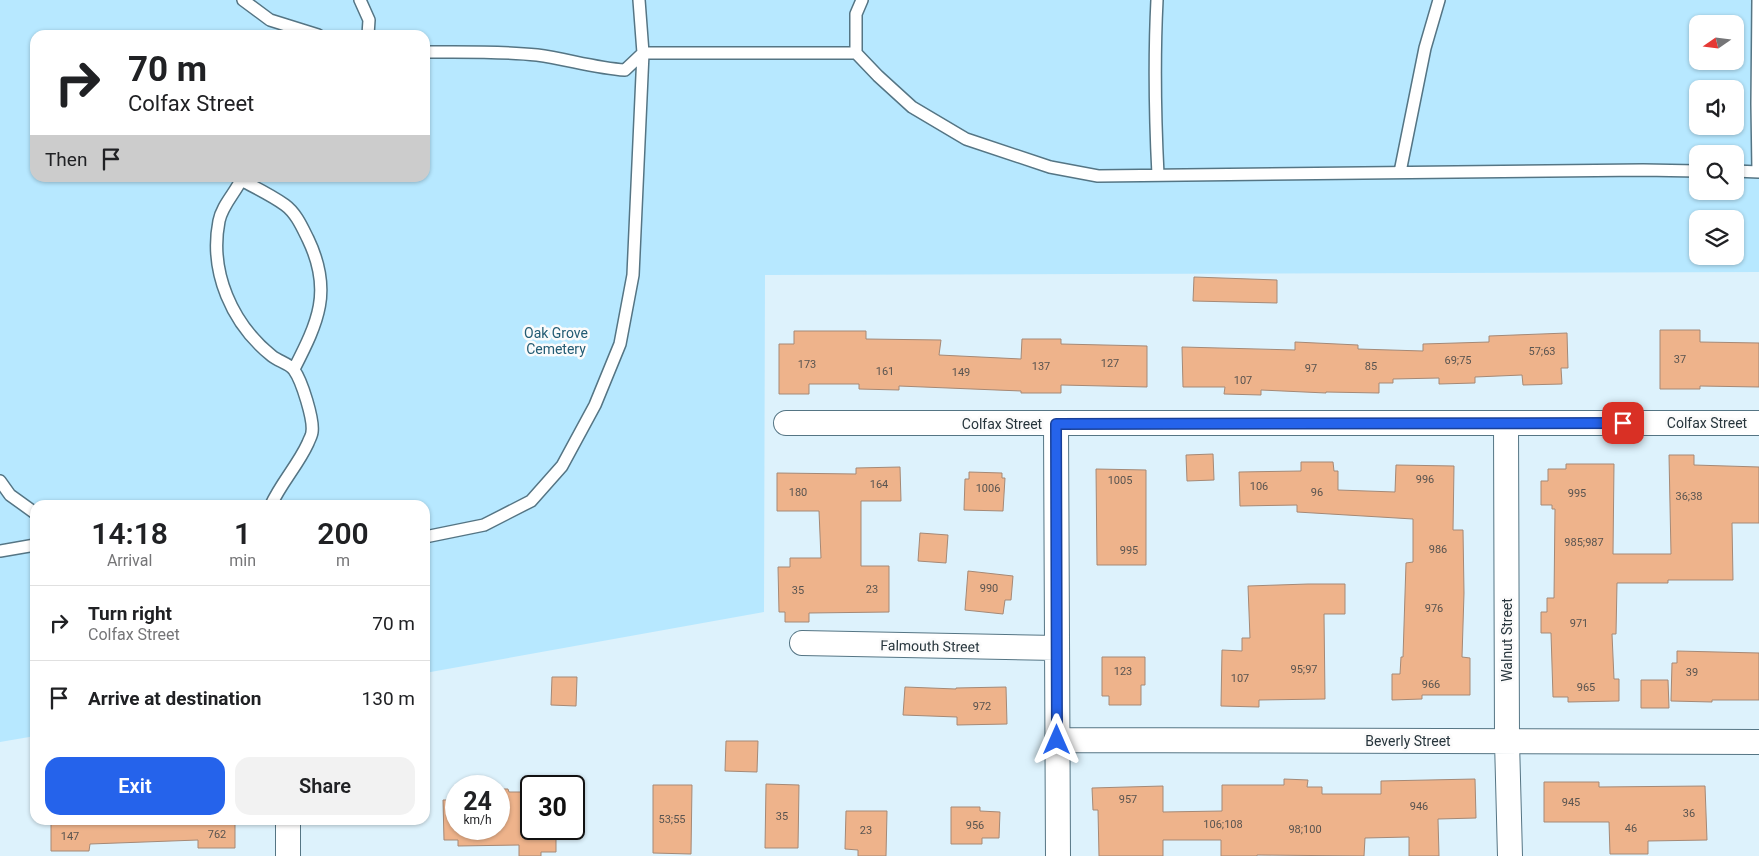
<!DOCTYPE html>
<style>
body{margin:0;font-family:Roboto,sans-serif;background:#f2f2f2;color:#202124;height:100vh;display:flex;flex-direction:column;font-size:19px;white-space:nowrap}
*{box-sizing:border-box;margin:0}
p{font-size:16px;color:#757577}
.icon{flex:none;width:28px;height:28px;fill:none;stroke:currentColor;stroke-width:2;stroke-linecap:round;stroke-linejoin:round}
.map{position:relative;flex:1;overflow:hidden}
.side{position:absolute;left:30px;top:500px;width:400px;height:325px;display:flex;flex-direction:column;background:#fff;border-radius:15px;box-shadow:0 1px 4px #0004}
.side>*{flex:none}
.top-card{position:absolute;left:30px;top:30px;width:400px;height:152px;border-radius:15px;box-shadow:0 1px 4px #0004;background:#fff;color:#202124;overflow:hidden}
.needle{width:32px;rotate:256deg}
.tools{position:absolute;left:1689px;top:15px;display:grid;gap:10px}
.tools a{display:grid;place-items:center;width:55px;height:55px;border-radius:10px;background:#fff;box-shadow:0 1px 4px #0004;font-size:25px}
.speed{position:absolute;left:445px;top:775px;display:flex;gap:10px;font-size:25px;font-weight:700;text-align:center}
.speed>*{display:grid;place-content:center;width:65px;height:65px;border-radius:50%;background:#fff;box-shadow:0 1px 4px #0004;line-height:1}
.speed small{font-size:12px;font-weight:400}
.speed .limit{border:2px solid #111;border-radius:8px;background:#fff;color:#111}
.pin{position:absolute;display:grid;place-items:center;width:42px;height:42px;color:#fff;margin:-21px;border-radius:10px;box-shadow:0 2px 8px #0006}
.me{position:absolute;width:55px;margin:-28px;rotate:0deg;stroke-linejoin:round;filter:drop-shadow(0 0 4px #0008)}
.turn{display:flex;align-items:center;gap:18px;height:105px;padding:0 15px;font-size:22px}
.turn .icon{width:65px;height:65px;stroke-width:2.5}
.turn b{display:block;font-size:35px;line-height:42px}
.then{display:flex;align-items:center;height:48px;padding:0 15px;background:#0003;gap:10px;font-size:19px}
.eta{display:flex;justify-content:space-evenly;align-items:center;height:85px;text-align:center}
.eta b{font-size:30px;font-weight:600;line-height:35px}
.primary-button{display:flex;gap:10px;margin-top:auto;padding:10px 15px}
.primary-button a{flex:1;height:58px;border-radius:15px;background:#2563eb;color:#fff;font-size:20px;font-weight:600;line-height:58px;text-align:center}
.primary-button a+a{background:#f2f2f2;color:#202124}
ul{padding:0;list-style:none}
li{display:flex;align-items:center;gap:15px;height:75px;padding:0 15px;border-top:1px solid #e0e0e0}
li div{flex:1}
li b{display:block;font-size:19px}
li em{font-style:normal}
.map>svg:first-child{display:block}
</style>
<div class="map">
<svg width="1759" height="856" viewBox="0 0 1759 856">
<rect width="100%" height="100%" fill="#ddf2fc"/>
<path fill="#b7e8ff" fill-rule="evenodd" d="M0 0H1759V272L765 275 764 612 425 673V505H35V736L0 742ZM1698 24H1735V61H1698ZM35 35H425V178H35ZM1698 89H1735V126H1698ZM1698 154H1735V191H1698ZM1698 219H1735V256H1698Z"/>
<path fill="#eeb38b" stroke="#a58976" d="M1194 277 1277 280V303L1193 301Z
M1660 330H1700V342L1759 343V387L1700 386V389H1660Z
M794 331H866V339L941 340 939 355 1021 359 1022 339H1061V344L1147 346V387L1061 385V393H1021V391L899 386V390L859 389V384H809V394H779V344H794Z
M1567 333 1568 368H1561L1562 384 1523 385 1522 375 1475 377V383L1439 384V378L1393 379V383H1379V393L1326 392V393L1261 390V395L1224 394 1225 387H1183L1182 347 1295 350V342L1358 345V349L1423 351V344L1489 342V336Z
M1213 454 1214 480 1187 481 1186 455Z
M1669 455H1694V465L1759 467V523H1732L1733 580H1668V583H1617L1616 634H1612L1614 679H1619V701L1568 702V697H1553L1551 633H1541V612H1547V598H1554L1555 509H1552V505H1541V481H1548V469H1566V464H1614L1613 554H1671Z
M1301 462H1333L1334 471H1338V490L1395 492 1396 465 1454 466 1453 530H1463L1464 593 1462 657 1470 658V695H1422V699L1392 700V674H1400L1401 657H1403L1406 563 1413 562V519L1297 512V505L1240 506 1239 472 1301 471Z
M900 467 901 501H861V566H889V612L809 613V622H785V612H779L778 567H790V558H821L819 511H777V473L856 474V468Z
M1096 469 1146 470V565H1097Z
M969 472 1002 473V478H1005L1003 511 964 510 965 479H969Z
M920 533 948 535 946 563 918 561Z
M968 571 1013 576 1011 600H1005L1003 614 965 610Z
M1308 584H1345V614H1324L1325 699 1259 700V707L1221 706 1222 650 1242 651V638H1250L1248 586Z
M1677 651 1759 653V700H1712V702L1671 701 1672 663H1677Z
M1102 657H1145V685H1141V705H1109V696H1102Z
M552 677H577L576 706 551 705Z
M1641 680H1668L1669 708H1641Z
M905 687 956 689V688L1006 687 1007 724 957 725V717L903 715Z
M726 741H758L757 772 725 771Z
M1284 779 1308 780 1307 787H1322V794H1381V781L1475 779 1476 818 1438 819 1439 856H1409V837L1365 838 1364 856 1257 855V856H1221V840H1163V856H1099L1098 810H1093L1092 788 1163 786V812L1222 811V785H1284Z
M1544 782H1599V787L1705 786 1707 840 1648 841V854H1610L1609 822H1544Z
M766 784 799 785 798 848H765Z
M653 785H692L691 854 653 853Z
M499 789H508L509 792H531V829H556V852H541V856H519V845L458 846V840H444L443 800H456V829H499Z
M951 807H980V811L1000 812 999 838H982V844H951Z
M846 811H887L886 856H858V850L845 849Z
M51 820H235V848H198V840L90 844 89 851H51Z"/>
<g fill="none" stroke-linecap="round" stroke-linejoin="round">
<defs>
<path id="service" d="M243 0 270 20 318 35
M360 0 369 20 368 35
M639 0 643 53H856
M862 0 856 14V53L878 76 912 107 966 139 1050 167 1098 176 1643 170 1698 171
M1157 0C1154 59 1155 116 1158 175
M425 52C462 52 500 51 537 55 567 59 595 68 625 70L643 53 633 275 620 344 595 405 562 466 531 501 484 525 425 537
M1735 171 1759 172
M1400 172 1425 48 1439 0
M1758 172 1757 104 1758 0
M242 178C236 192 222 205 219 221 209 272 232 324 272 356 278 361 290 364 294 370 302 381 314 420 312 432 312 435 309 440 308 443 298 465 281 483 271 505
M241 180C256 188 271 195 285 205 296 213 302 227 308 239 333 291 318 322 294 369
M0 481 10 495 35 513
M0 551 35 545"/>
<path id="minor" d="M786 423H1759
M1506 423 1507 741 1510 856
M1056 424 1058 856
M802 643 1057 648
M1057 740 1759 742
M288 856V820"/>
</defs>
<use href="#service" stroke="#557584" stroke-width="14"/>
<use href="#minor" stroke="#557584" stroke-width="26"/>
<use href="#service" stroke="#fff" stroke-width="11"/>
<use href="#minor" stroke="#fff" stroke-width="24"/>
</g>
<g fill="none" stroke-linecap="round" stroke-linejoin="round">
<defs>
<path id="route" d="M1057 740 1056 424 1623 423"/>
</defs>
<use href="#route" stroke="#184099" stroke-width="12"/>
<use href="#route" stroke="#2563eb" stroke-width="9"/>
</g>
<g text-anchor="middle" stroke-width="5" stroke-linejoin="round" paint-order="stroke">
<g font-size="11" fill="#595450">
<text x="1542" y="355">57;63</text>
<text x="1680" y="363">37</text>
<text x="1458" y="364">69;75</text>
<text x="1110" y="367">127</text>
<text x="807" y="368">173</text>
<text x="1041" y="370">137</text>
<text x="1371" y="370">85</text>
<text x="1311" y="372">97</text>
<text x="885" y="375">161</text>
<text x="961" y="376">149</text>
<text x="1243" y="384">107</text>
<text x="1425" y="483">996</text>
<text x="1120" y="484">1005</text>
<text x="879" y="488">164</text>
<text x="1259" y="490">106</text>
<text x="988" y="492">1006</text>
<text x="798" y="496">180</text>
<text x="1317" y="496">96</text>
<text x="1577" y="497">995</text>
<text x="1689" y="500">36;38</text>
<text x="1584" y="546">985;987</text>
<text x="1438" y="553">986</text>
<text x="1129" y="554">995</text>
<text x="989" y="592">990</text>
<text x="872" y="593">23</text>
<text x="798" y="594">35</text>
<text x="1434" y="612">976</text>
<text x="1579" y="627">971</text>
<text x="1304" y="673">95;97</text>
<text x="1123" y="675">123</text>
<text x="1692" y="676">39</text>
<text x="1240" y="682">107</text>
<text x="1431" y="688">966</text>
<text x="1586" y="691">965</text>
<text x="982" y="710">972</text>
<text x="1128" y="803">957</text>
<text x="1571" y="806">945</text>
<text x="1419" y="810">946</text>
<text x="1689" y="817">36</text>
<text x="782" y="820">35</text>
<text x="672" y="823">53;55</text>
<text x="1223" y="828">106;108</text>
<text x="975" y="829">956</text>
<text x="1631" y="832">46</text>
<text x="1305" y="833">98;100</text>
<text x="866" y="834">23</text>
<text x="217" y="838">762</text>
<text x="70" y="840">147</text>
</g>
<g font-size="14" fill="#235c74" stroke="#fbfbfb">
<text x="556" y="338">Oak Grove<tspan x="556" dy="16">Cemetery</tspan></text>
</g>
<g font-size="14" fill="#27353c" stroke="#fbfbfb">
<text x="1707" y="428">Colfax Street</text>
<text x="1002" y="429">Colfax Street</text>
<text transform="translate(1507 640) rotate(-90)" y="5">Walnut Street</text>
<text transform="translate(930 646) rotate(1)" y="5">Falmouth Street</text>
<text x="1408" y="746">Beverly Street</text>
</g>
</g>
</svg>
<div class="tools">
<a><svg class="needle" viewBox="-14 -14 28 28"><path d="M0-13l5 13h-10z" fill="#e53935"/><path d="M0 13l5-13h-10z" fill="#757577"/></svg></a>
<a><svg class="icon" aria-label="sound" viewBox="0 0 24 24"><path d="M4 9h4l5-4v14l-5-4H4zM17 9q2 3 0 6"/></svg></a>
<a><svg class="icon" aria-label="search" viewBox="0 0 24 24"><circle cx="10" cy="10" r="6"/><path d="M15 15l6 6"/></svg></a>
<a><svg class="icon" aria-label="layers" viewBox="0 0 24 24"><path d="M12 4l9 5-9 5-9-5zM3 14l9 5 9-5"/></svg></a>
</div>
<div class="speed"><div>24<small>km/h</small></div><div class="limit">30</div></div>
<div class="pin" style="left:1623px;top:423px;background:#d93025"><svg class="icon" aria-label="arrive" viewBox="0 0 24 24"><path d="M6 21V4h12l-3 4 3 4H6"/></svg></div>
<svg class="me" style="left:1057px;top:740px" viewBox="-20 -20 40 40"><path d="M0-17L14 15 0 8-14 15z" fill="#2563eb" stroke="#fff" stroke-width="4"/></svg>
<div class="top-card">
<div class="turn"><svg class="icon" aria-label="right" viewBox="0 0 24 24"><path d="M7 20v-9h11M14 6l5 5-5 5"/></svg><div><b>70 m</b>Colfax Street</div></div>
<div class="then">Then<svg class="icon" aria-label="arrive" viewBox="0 0 24 24"><path d="M6 21V4h12l-3 4 3 4H6"/></svg></div>
</div>
<section class="side">
<div class="eta">
<div><b>14:18</b><p>Arrival</p></div>
<div><b>1</b><p>min</p></div>
<div><b>200</b><p>m</p></div>
</div>
<ul>
<li><svg class="icon" aria-label="right" viewBox="0 0 24 24"><path d="M7 20v-9h11M14 6l5 5-5 5"/></svg><div><b>Turn right</b><p>Colfax Street</p></div><em>70 m</em></li>
<li><svg class="icon" aria-label="arrive" viewBox="0 0 24 24"><path d="M6 21V4h12l-3 4 3 4H6"/></svg><div><b>Arrive at destination</b></div><em>130 m</em></li>
</ul>
<div class="primary-button"><a>Exit</a><a>Share</a></div>
</section>
</div>
